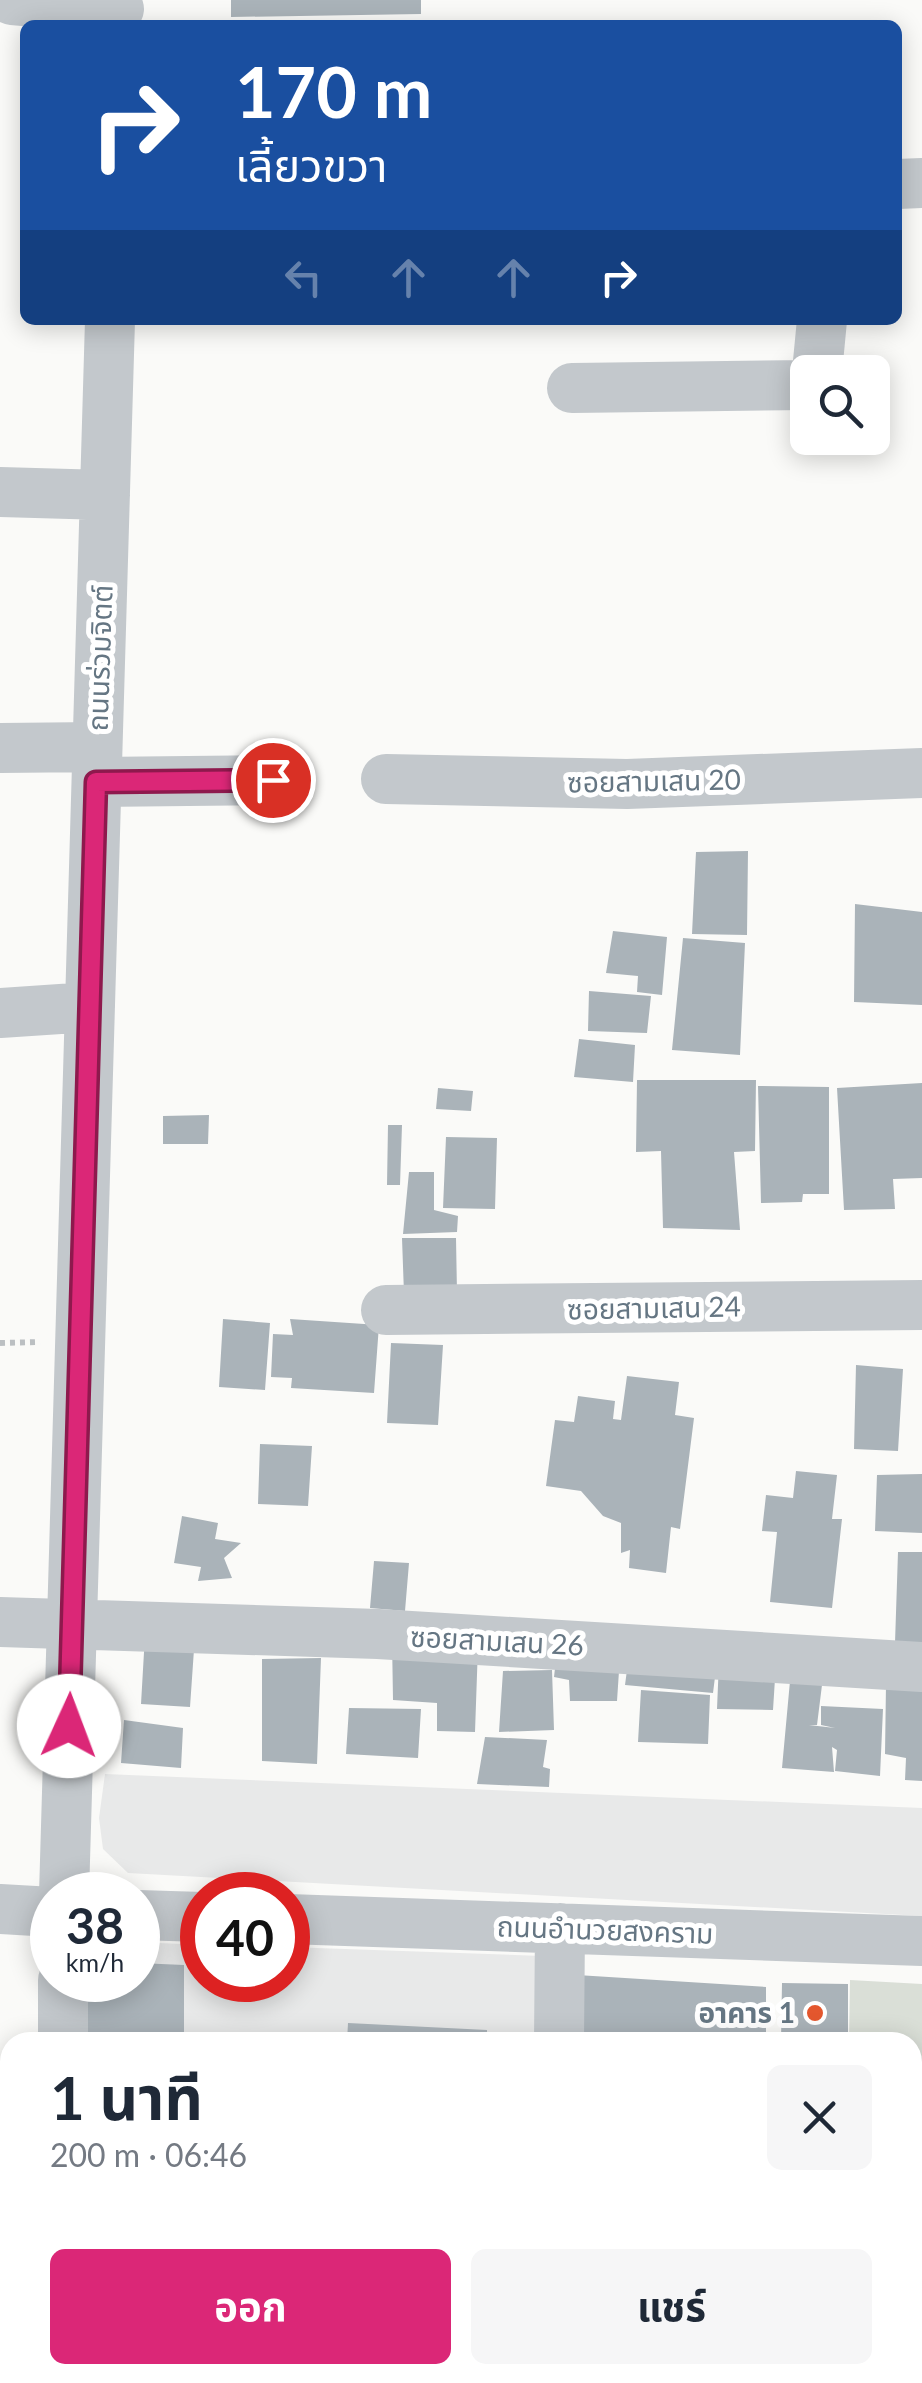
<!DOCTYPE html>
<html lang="th">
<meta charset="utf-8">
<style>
body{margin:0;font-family:Lato,"Noto Sans Thai",sans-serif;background:#f6f6f7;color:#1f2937;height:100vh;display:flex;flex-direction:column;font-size:38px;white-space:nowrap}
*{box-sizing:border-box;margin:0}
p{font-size:32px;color:#747a83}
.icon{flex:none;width:55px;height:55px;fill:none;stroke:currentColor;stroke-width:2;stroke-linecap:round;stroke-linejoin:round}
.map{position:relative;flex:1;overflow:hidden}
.sheet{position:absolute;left:0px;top:2032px;width:922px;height:352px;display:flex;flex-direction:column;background:#fff;border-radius:30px 30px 0 0;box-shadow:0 5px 25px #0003}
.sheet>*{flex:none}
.hud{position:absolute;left:20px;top:20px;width:882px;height:305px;border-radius:15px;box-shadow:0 5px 25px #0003;background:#1a4fa0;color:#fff;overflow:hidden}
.buttons{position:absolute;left:790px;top:355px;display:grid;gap:20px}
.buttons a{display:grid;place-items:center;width:100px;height:100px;border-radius:15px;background:#fff;box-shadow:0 5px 25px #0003;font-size:50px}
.speed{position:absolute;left:30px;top:1872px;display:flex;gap:20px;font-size:50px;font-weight:700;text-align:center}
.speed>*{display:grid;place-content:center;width:130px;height:130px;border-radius:50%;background:#fff;box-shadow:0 5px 25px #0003;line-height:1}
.speed small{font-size:25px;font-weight:400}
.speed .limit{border:15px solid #d22;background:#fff;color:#111}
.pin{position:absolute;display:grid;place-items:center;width:85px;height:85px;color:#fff;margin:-42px;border:5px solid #fff;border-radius:50%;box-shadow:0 2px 10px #0007}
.me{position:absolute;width:110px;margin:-55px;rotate:2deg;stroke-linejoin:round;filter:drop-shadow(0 0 8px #0008)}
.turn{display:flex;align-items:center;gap:35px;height:210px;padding:0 50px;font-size:45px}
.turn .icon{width:130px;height:130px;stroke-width:2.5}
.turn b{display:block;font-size:70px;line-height:85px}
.lanes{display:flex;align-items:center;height:95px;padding:0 50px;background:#0003;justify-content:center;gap:50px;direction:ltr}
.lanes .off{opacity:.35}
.round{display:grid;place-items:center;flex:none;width:105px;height:105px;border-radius:15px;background:#f6f6f7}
.head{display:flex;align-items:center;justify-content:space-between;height:170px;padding:0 50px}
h1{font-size:60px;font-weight:700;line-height:75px}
.button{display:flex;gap:20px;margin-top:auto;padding:20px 50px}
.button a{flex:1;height:115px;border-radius:15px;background:#db2777;color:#fff;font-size:40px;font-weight:700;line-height:115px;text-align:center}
.button a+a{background:#f6f6f7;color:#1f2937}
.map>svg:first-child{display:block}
</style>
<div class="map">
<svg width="922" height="2383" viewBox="0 0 922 2383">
<rect width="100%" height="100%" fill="#fafaf8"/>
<path fill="#e8e9e9" d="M105 1774 922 1808V1916L128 1873 103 1849 99 1818Z
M138 1942 202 1945V1980H288V1947L570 1957 571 2042H64L138 1980Z"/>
<path fill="#dadfd7" d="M850 1980 922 1984V2242H912V2042H849Z"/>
<path fill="#aab3b9" d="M231 0H421V14L231 17Z
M748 851 747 935 692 934 696 852Z
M855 904 922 912V1005L854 1002Z
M613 931 667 937 662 995 637 992 638 976 606 973Z
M683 938 745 943 740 1055 672 1050Z
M589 991 651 996 647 1033 588 1031Z
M579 1039 635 1045 633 1082 574 1077Z
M637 1080H756L755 1151 734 1152 740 1230 663 1228 661 1151 636 1152Z
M922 1083V1178L893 1179 895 1209 844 1210 837 1088Z
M758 1086 829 1087V1194H803L802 1202 761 1203Z
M438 1088 473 1091 471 1111 436 1109Z
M209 1115 208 1144H163V1116Z
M388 1125H402L400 1185H387Z
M446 1137 497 1138 495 1209 443 1208Z
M409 1172H434V1210L458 1216 457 1232 403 1234Z
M402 1238H456L457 1293 404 1294Z
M223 1319 270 1323 265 1390 219 1387Z
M290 1319 379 1325 374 1393 291 1388 292 1378 271 1377 273 1334 293 1335Z
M391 1343 443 1345 438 1425 387 1423Z
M856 1365 903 1369 898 1451 854 1449Z
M627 1376 679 1382 675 1415 694 1418 680 1529 671 1527 666 1573 629 1568 630 1550 621 1553V1523L603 1516 581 1491 546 1486 555 1420 574 1422 578 1396 615 1401 613 1419 621 1420Z
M260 1444 312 1446 308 1506 258 1504Z
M796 1471 837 1475 832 1519H842L832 1608 770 1602 777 1532 762 1531 766 1495 793 1498Z
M922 1474V1533L875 1531 877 1475Z
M182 1516 218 1523 215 1539 241 1543 224 1558 232 1578 198 1581 201 1567 174 1563Z
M898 1552H922V1643H895Z
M374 1561 409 1563 405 1611 370 1608Z
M145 1635H195L190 1707 141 1704Z
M392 1639 478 1646 475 1732 437 1731V1703L393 1700Z
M557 1651 620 1656 617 1701H570L569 1680 554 1677Z
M629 1655 717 1661 713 1693 625 1685Z
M321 1658 317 1764 262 1761V1659Z
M719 1661 776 1663 773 1710 717 1709Z
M552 1670 554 1730 499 1732 503 1671Z
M790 1681 822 1685 817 1725H809L835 1728 821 1725V1706L883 1709 880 1776 835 1771 837 1750 832 1747 834 1772 782 1768Z
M886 1684 922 1687V1781L905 1780 906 1758 885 1754Z
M641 1690 710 1695 708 1744 638 1742Z
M349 1708 421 1709 418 1758 346 1754Z
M124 1720 183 1728 181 1768 121 1763Z
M485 1737 547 1740 543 1767 550 1769 549 1787 477 1784Z
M138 1963 184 1965V2042H77V1980H138Z
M577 1975 766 1987V2040L575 2037Z
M782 1983 848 1984V2042H781Z
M348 2023 487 2030V2042H347Z
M0 2087H10V2221H0Z
M0 2228 10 2229V2310H0Z
M912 2269H922V2348H912Z
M0 2333H10V2375H29V2380L0 2383Z
M104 2375H179L178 2383H104Z
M232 2375H274L273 2383H231Z
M478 2375H537V2383H478Z
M573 2375H615V2381L573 2379Z
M617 2375H765L766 2383 617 2380Z
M818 2375H846V2383H817Z"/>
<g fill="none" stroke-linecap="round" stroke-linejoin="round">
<path stroke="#bbbfc2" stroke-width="6" stroke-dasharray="5 5" stroke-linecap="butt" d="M0 1343 40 1342"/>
<path stroke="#c3c8cc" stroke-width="50" d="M12 0 119 9
M898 184 922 183
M817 372 822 320
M572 388 808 385
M0 492 105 495
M0 748 97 747
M386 779 627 784 922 773
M97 782 273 780
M0 1013 90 1007
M386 1310 922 1305
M0 1622 378 1634 922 1667
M64 1895 110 320
M0 1909 52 1912
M138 1915 202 1917
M288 1919 922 1941
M63 2042V1980
M559 2042 560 1928
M566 2375V2383
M62 2383V2375"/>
</g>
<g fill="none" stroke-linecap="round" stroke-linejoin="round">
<defs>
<path id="route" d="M69 1726 96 782 273 780"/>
</defs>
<use href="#route" stroke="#8e194d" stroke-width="25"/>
<use href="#route" stroke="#db2777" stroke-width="18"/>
</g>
<circle fill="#e4572e" stroke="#fff" stroke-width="4" cx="815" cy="2013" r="10"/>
<g text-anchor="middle" stroke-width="10" stroke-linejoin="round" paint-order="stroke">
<g font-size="28" fill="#657683" stroke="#fff">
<text transform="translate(100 658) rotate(-88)" y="10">ถนนร่วมจิตต์</text>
<text transform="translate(654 781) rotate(-1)" y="10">ซอยสามเสน 20</text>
<text transform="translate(654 1308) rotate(-1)" y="10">ซอยสามเสน 24</text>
<text transform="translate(497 1641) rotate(3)" y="10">ซอยสามเสน 26</text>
<text transform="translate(605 1930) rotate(2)" y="10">ถนนอำนวยสงคราม</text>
</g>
<g font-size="28" font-weight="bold" fill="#657683" stroke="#fff" text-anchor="end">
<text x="795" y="2023">อาคาร 1</text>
</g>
</g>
</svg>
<div class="buttons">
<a><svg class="icon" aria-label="search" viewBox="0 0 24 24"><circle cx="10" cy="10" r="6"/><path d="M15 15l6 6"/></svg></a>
</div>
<div class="speed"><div>38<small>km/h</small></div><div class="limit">40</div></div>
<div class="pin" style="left:273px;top:780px;background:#d93025"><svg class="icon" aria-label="arrive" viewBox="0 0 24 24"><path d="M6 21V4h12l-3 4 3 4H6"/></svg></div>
<svg class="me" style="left:69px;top:1726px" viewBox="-20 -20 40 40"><circle r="19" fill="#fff"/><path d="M0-13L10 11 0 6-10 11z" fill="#db2777"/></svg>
<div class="hud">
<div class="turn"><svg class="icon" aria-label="right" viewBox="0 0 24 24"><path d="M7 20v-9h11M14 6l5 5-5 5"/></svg><div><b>170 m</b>เลี้ยวขวา</div></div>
<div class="lanes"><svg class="icon off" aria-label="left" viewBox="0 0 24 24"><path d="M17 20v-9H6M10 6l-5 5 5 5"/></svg><svg class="icon off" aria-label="ahead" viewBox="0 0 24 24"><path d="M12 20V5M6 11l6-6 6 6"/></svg><svg class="icon off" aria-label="ahead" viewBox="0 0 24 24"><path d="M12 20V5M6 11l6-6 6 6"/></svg><svg class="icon" aria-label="right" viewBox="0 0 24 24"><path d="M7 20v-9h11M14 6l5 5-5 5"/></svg></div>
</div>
<section class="sheet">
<div class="head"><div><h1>1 นาที</h1><p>200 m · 06:46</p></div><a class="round"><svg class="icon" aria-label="close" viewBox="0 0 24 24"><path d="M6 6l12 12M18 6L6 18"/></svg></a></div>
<div class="button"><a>ออก</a><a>แชร์</a></div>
</section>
</div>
